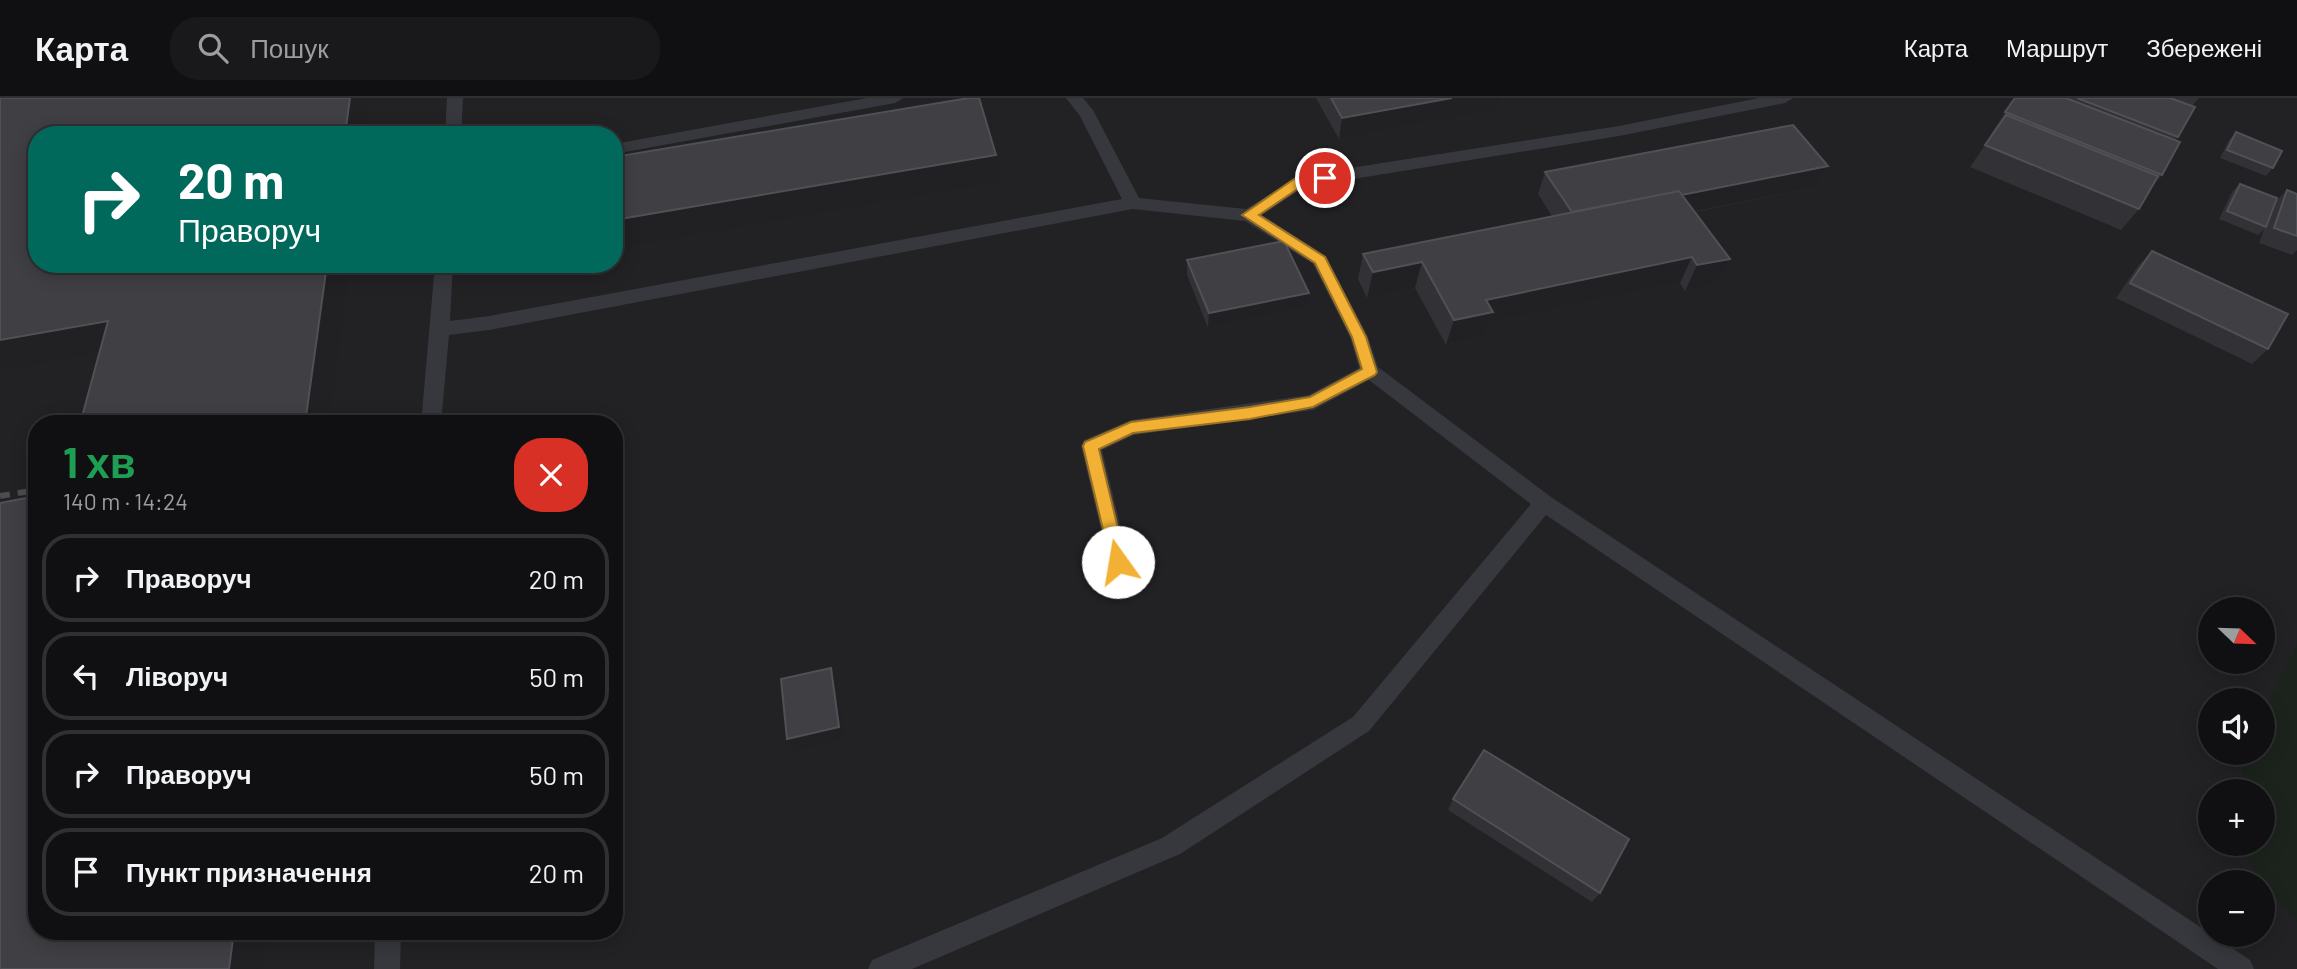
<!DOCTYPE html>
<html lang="uk">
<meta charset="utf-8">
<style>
body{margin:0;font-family:Barlow,sans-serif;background:#19191b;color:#f1f3f6;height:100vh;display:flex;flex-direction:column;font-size:26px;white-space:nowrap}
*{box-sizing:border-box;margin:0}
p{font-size:23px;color:#9c9d9f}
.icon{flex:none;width:38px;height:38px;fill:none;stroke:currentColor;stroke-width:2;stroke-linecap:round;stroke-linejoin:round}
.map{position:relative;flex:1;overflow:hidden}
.side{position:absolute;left:28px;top:317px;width:595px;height:525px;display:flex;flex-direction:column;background:#101012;border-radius:28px;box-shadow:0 4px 18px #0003,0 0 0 2px #303032}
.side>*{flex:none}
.top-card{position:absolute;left:28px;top:28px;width:595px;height:147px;border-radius:28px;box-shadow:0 4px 18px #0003,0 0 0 2px #303032;background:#00695c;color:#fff;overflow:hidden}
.needle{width:46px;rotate:113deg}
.controls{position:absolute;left:2198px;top:499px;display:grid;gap:14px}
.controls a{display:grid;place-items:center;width:77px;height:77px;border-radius:50%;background:#101012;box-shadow:0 4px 18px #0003,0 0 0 2px #303032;font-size:35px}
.pin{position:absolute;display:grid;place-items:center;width:60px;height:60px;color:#fff;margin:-30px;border:4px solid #fff;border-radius:50%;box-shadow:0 2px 7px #0007}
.me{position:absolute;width:77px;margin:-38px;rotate:347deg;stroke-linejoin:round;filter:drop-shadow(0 0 5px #0008)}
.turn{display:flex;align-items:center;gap:24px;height:147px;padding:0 35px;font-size:32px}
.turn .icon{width:91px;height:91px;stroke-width:2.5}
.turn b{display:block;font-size:49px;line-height:60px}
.round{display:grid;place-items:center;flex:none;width:74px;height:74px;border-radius:28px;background:#19191b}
.headline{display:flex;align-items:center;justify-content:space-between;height:119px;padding:0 35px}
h1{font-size:42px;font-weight:700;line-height:52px;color:#1e9e55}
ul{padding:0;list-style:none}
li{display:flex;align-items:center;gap:21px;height:88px;margin:0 14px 10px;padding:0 21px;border:4px solid #303032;border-radius:28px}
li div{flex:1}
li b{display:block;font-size:26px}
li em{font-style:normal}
header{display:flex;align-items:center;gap:42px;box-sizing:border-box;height:98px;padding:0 35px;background:#101012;border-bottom:2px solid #303032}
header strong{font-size:33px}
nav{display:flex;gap:38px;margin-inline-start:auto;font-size:24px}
.search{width:490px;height:63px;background:#19191b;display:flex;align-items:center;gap:18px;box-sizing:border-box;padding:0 24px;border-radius:28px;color:#9c9d9f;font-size:26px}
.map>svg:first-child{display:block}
</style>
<header>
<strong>Карта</strong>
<div class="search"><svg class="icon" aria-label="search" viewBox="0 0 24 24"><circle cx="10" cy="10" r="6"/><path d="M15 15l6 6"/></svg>Пошук</div>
<nav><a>Карта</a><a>Маршрут</a><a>Збережені</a></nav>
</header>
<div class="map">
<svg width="2297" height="871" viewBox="0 0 2297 871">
<rect width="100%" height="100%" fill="#161618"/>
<path fill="#222225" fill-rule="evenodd" d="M0 0H2297V871H0ZM37 37H614V166H37ZM37 326H614V833H37ZM2210 511H2263V564H2210ZM2210 602H2263V654H2210ZM2210 693H2263V746H2210ZM2210 784H2263V836H2210Z"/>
<path fill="#1c231d" d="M2297 547V825L2250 766 2246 746H2263V693L2236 692 2250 655 2263 654V620L2276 586Z"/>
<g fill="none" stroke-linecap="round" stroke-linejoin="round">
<path fill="#37383d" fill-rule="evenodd" d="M447 0H463L461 37H445Z
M867 0H903L895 5 614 56V46Z
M1066 0H1083L1093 12 1139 100 1246 111 1299 78 1619 28 1759 0H1793L1785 5 1619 38 1304 89 1262 117 1326 158 1368 239 1378 269 1551 399 2250 862 2254 871H2218L1546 417 1369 633 1180 756 912 871H868L872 862 1162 740 1353 619 1531 406 1369 282 1313 312 1134 337 1102 352 1129 464 1126 470 1118 473 1110 470 1081 348 1084 342 1131 322 1309 297 1359 270 1350 239 1313 166 1245 123 1133 111 489 232 449 237 441 326H421L435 166H453L450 223 489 218 1122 101 1080 18Z
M375 833H401L400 871H374Z"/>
<path stroke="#4a4c52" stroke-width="6" stroke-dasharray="10 8" stroke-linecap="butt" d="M0 398 37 392"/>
</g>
<path fill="#323236" d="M1316 0H1503L1499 12 1339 41Z
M2015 0H2199L2192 8 2178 39 2175 43 2162 77 2151 90 2139 111 2121 132 1970 69 1992 37 1991 36Z
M2236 34 2273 70 2266 78 2220 60 2229 42Z
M1828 68 1816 89 1694 114 1730 161 1716 186 1685 193 1680 185 1489 225 1485 239 1446 247 1415 190 1367 200 1358 181 1363 156 1552 118 1538 96 1545 74Z
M2240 86 2277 102 2287 92 2297 96V152L2292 157 2259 145 2264 131 2258 137 2219 121 2232 94Z
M2152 153 2268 251 2252 266 2116 200 2138 168Z
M1187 162 1307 210 1208 230 1187 177Z
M1453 701 1600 795 1592 804 1448 712Z"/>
<path fill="#212124" d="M350 0H370L365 37H345Z
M1452 0H1503L1499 12 1339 41 1342 20Z
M996 57 1000 83 614 150V122Z
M1828 68 1816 89 1566 139 1574 118Z
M1692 159 1680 185 1489 225 1485 239 1446 247 1454 222 1486 202Z
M1730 161 1716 186 1685 193 1697 167Z
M1422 164 1415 190 1367 200 1373 174Z
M327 166H349L329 326H305Z
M1309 195 1307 210 1208 230 1209 215Z
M108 223 133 248 0 272V242Z
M831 570 837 581 844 640 794 652 787 641Z
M234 833H266L261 871H229Z"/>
<path fill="#3f3f44" stroke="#4f5156" stroke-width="2" d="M0 0H350L345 37H37V166H327L305 326H80L108 223 0 242Z
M969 0H979L996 57 614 122V59Z
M1331 0H1452L1342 20Z
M2015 0H2066L2180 44 2162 77 2005 14Z
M2077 0H2170L2195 9 2178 39Z
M2006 17 2158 78 2139 111 1985 47Z
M1793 27 1828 68 1682 97 1679 93 1572 114 1545 74Z
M2236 34 2282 53 2273 70 2227 52Z
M2240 86 2277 100 2266 129 2227 113Z
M2287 92 2297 96V138L2274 130Z
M1679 93 1730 161 1697 167 1692 159 1486 202 1493 214 1454 222 1422 164 1373 174 1363 156Z
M1284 143 1309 195 1209 215 1187 162Z
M2152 153 2288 216 2268 251 2130 185Z
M37 398V833H234L229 871H0V405Z
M831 570 839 629 787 641 781 581Z
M1484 652 1629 741 1600 795 1453 701Z"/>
<path fill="#f2b134" stroke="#9d7322" stroke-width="2" d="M1325 76 1332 80 1330 83 1302 88 1259 117 1325 159 1366 239 1377 274 1375 277 1313 309 1250 321 1133 335 1099 351 1126 464 1123 469H1112L1083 348 1085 344 1131 324 1250 309 1310 299 1362 271 1352 239 1315 165 1242 117 1294 81Z"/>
</svg>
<div class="controls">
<a><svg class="needle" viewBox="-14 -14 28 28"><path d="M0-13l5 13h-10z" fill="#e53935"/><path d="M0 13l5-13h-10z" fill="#9c9d9f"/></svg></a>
<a><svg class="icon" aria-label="sound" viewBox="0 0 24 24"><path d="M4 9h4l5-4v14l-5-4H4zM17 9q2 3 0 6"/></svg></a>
<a>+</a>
<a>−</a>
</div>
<div class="pin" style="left:1325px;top:80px;background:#d93025"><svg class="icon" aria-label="arrive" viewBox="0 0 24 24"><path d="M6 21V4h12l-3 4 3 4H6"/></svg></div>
<svg class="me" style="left:1118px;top:464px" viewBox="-20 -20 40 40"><circle r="19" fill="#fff"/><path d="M0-13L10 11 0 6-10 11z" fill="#f2b134"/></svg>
<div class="top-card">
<div class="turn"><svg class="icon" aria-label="right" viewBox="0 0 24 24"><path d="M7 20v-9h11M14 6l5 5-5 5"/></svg><div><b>20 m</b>Праворуч</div></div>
</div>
<section class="side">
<div class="headline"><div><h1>1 хв</h1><p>140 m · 14:24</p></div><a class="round" style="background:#d93025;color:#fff"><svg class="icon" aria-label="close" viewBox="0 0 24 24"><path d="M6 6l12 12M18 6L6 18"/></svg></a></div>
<ul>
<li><svg class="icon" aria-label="right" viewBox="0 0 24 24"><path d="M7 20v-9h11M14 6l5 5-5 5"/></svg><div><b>Праворуч</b></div><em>20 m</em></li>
<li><svg class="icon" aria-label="left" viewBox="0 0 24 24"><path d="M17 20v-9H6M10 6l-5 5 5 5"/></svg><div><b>Ліворуч</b></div><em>50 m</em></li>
<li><svg class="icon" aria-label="right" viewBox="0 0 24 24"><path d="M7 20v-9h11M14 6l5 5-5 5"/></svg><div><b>Праворуч</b></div><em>50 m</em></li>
<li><svg class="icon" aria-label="arrive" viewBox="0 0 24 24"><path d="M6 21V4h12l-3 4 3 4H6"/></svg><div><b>Пункт призначення</b></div><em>20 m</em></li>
</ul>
</section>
</div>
